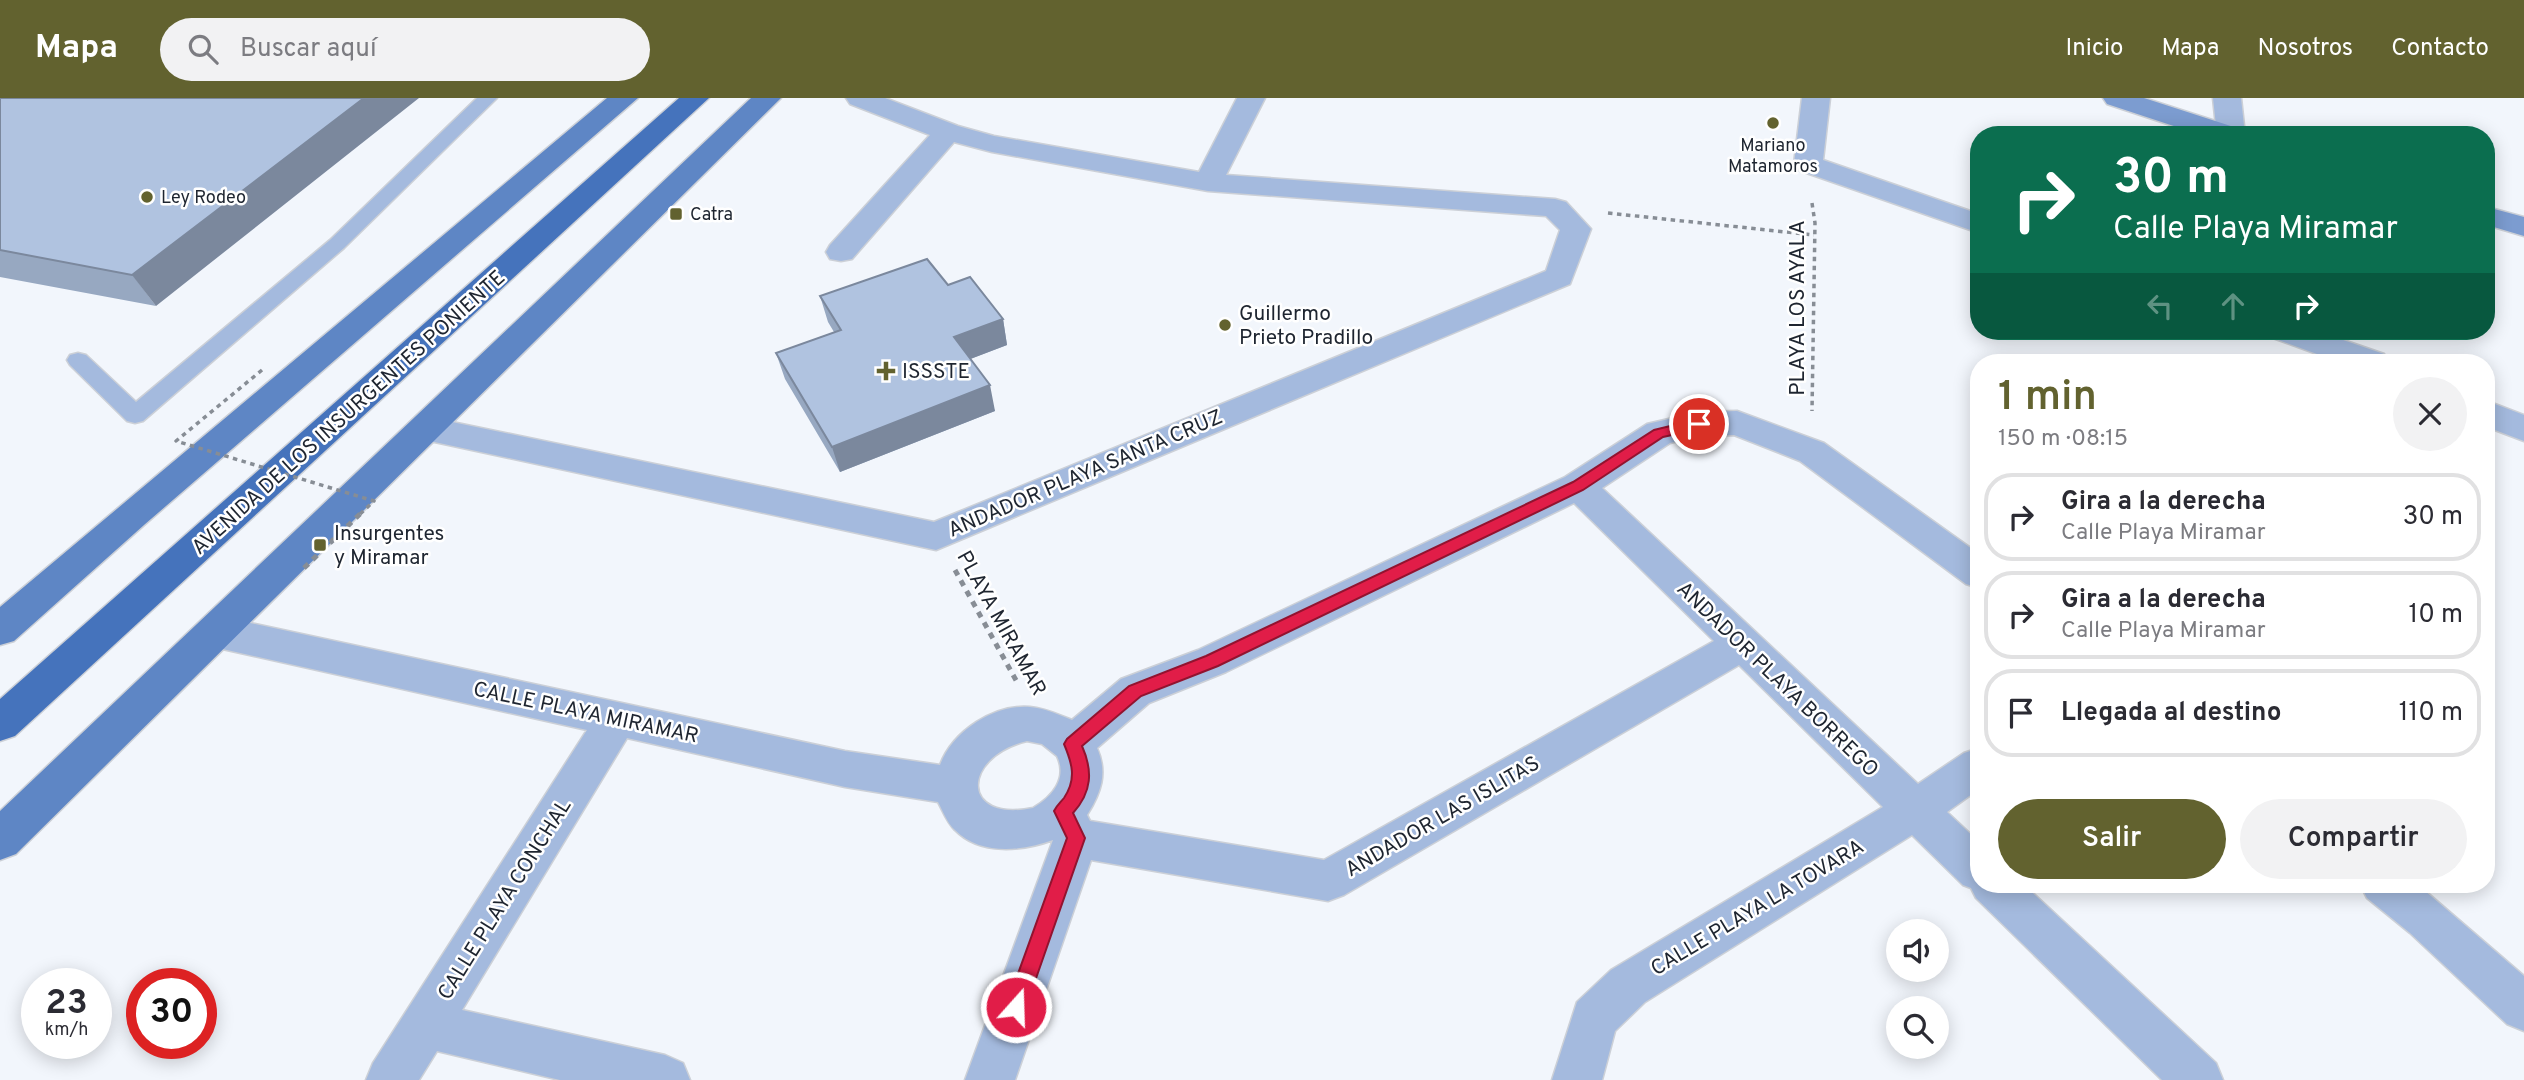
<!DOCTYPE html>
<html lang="es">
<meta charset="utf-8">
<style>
body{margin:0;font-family:Overpass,sans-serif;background:#f2f2f3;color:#2b2b33;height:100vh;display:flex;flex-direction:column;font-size:26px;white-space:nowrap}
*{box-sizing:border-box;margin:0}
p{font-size:23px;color:#7c7c81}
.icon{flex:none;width:38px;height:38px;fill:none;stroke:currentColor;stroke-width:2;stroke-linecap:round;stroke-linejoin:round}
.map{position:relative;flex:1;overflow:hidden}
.drawer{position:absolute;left:1970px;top:256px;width:525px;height:539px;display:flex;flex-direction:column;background:#fff;border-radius:28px;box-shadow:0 4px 18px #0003}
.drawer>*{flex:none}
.banner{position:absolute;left:1970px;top:28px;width:525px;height:214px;border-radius:28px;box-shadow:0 4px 18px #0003;background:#0b6e4f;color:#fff;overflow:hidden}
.tools{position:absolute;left:1886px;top:821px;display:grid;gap:14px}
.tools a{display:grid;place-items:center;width:63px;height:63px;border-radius:50%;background:#fff;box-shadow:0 4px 18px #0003;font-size:35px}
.speed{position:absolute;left:21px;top:870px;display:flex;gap:14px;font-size:35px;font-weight:700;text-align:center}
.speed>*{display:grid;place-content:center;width:91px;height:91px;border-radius:50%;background:#fff;box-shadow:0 4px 18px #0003;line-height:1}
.speed small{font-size:18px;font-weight:400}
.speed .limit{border:10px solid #d22;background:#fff;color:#111}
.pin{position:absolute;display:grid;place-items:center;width:60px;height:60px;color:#fff;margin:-30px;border:4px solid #fff;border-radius:50%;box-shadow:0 2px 7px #0007}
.me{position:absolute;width:77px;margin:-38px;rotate:20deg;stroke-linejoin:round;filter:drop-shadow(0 0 5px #0008)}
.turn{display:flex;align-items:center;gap:24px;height:147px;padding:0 28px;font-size:32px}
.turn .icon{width:91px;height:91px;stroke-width:2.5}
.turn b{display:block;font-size:49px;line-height:60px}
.lanes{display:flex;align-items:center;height:66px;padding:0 28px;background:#0003;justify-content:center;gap:35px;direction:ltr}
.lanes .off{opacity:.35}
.round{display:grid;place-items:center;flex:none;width:74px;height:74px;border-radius:37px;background:#f2f2f3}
.summary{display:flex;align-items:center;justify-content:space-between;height:119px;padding:0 28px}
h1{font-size:42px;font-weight:600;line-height:52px;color:#62622f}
.action{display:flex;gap:14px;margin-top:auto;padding:14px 28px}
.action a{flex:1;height:80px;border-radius:42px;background:#62622f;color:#fff;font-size:28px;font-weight:600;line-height:80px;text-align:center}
.action a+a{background:#f2f2f3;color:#2b2b33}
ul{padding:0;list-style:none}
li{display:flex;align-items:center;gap:21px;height:88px;margin:0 14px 10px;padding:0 14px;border:4px solid #e1e1e2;border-radius:28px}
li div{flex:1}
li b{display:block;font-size:26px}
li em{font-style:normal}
header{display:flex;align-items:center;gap:42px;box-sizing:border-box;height:98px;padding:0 35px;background:#62622f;color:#fff}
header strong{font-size:33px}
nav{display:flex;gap:38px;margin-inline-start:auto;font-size:24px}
.search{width:490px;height:63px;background:#f2f2f3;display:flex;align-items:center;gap:18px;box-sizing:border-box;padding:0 24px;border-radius:38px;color:#7c7c81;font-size:26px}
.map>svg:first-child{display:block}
</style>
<header>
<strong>Mapa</strong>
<div class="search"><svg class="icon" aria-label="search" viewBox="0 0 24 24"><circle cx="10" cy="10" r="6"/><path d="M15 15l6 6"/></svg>Buscar aquí</div>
<nav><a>Inicio</a><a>Mapa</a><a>Nosotros</a><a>Contacto</a></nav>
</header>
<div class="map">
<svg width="2524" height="982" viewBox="0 0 2524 982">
<rect width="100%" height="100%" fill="#f2f6fc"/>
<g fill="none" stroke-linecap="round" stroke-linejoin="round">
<defs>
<path id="lane" d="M477 0H497L344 150 143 323 135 325 127 323 70 267 67 262 70 257 78 255 86 257 136 304 330 142Z"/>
<path id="street" d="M846 0H885L958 28 994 38 1199 74 1237 0H1265L1226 77 1555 101 1566 104 1591 131 1570 186 936 452 416 340 411 331 416 322 428 319 934 424 1546 173 1560 132 1546 118 1208 93 992 54 954 44 852 161 841 163 830 161 826 154 830 147 930 37 850 6Z
M1802 0H1830L1823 62 1979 116V135L1798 72 1794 66Z
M2213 0H2241L2245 37H2217Z
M2269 233H2317L2384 256 2389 264H2339L2273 240Z
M2487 303 2524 317V343L2487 329Z
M1737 313 1824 345 1979 456V490L1966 486 1800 363 1734 337 1699 338 1670 345 1602 390 1918 686 1964 655 1979 650V691L1947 714 1979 744V786H2023L2216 965 2223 982H2162L1976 800 1971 790 1963 787 1912 737 1645 904 1615 933 1602 982H1552L1577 904 1611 872 1883 709 1739 567 1344 797 1328 803 1091 762 1015 982H965L1053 742C1023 753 980 758 955 732 947 725 943 713 938 704L845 689 627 640 462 912 665 957 683 965 690 982H560L437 953 419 982H366L373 965 587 632 218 550 204 545 198 534 204 523 218 518 845 653 940 667C953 633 994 606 1030 609 1045 610 1059 617 1072 622L1121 581 1198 552 1565 379 1647 326 1699 314ZM1574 405 1714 543 1324 762 1090 723 1087 717C1101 695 1108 675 1097 650L1149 605 1226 574ZM1027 643 1042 646 1057 658C1068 681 1052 699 1033 710 960 725 961 659 1027 643Z
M2360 786H2417L2524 878V933L2507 926 2410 835 2367 800Z"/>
<path id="secondary" d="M2103 0H2144L2240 31 2244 37H2201L2107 6Z
M2487 109 2524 119V138L2487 127Z"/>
<path id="primary" d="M607 0H638L144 427 14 543 0 547V509Z
M751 0H781L16 756 0 762V713Z"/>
<path id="highway" d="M679 0H709L15 638 0 643V601Z"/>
</defs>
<use href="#lane" stroke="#ccd0d7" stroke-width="3"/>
<use href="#street" stroke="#ccd0d7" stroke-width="3"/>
<use href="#secondary" stroke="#ccd0d7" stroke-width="3"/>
<use href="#primary" stroke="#ccd0d7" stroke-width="3"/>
<use href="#highway" stroke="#ccd0d7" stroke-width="3"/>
<path stroke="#878d95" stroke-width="3.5" stroke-dasharray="4.5 4.5" stroke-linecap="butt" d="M1812 105 1815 125 1812 313
M1608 115 1814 137"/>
<path stroke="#878d95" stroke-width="5" stroke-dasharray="6 6" stroke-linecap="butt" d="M955 472 1017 584"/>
<use href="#lane" fill="#a4bade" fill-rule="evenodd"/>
<use href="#street" fill="#a4bade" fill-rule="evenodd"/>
<use href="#secondary" fill="#7c9cd0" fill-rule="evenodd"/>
<use href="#primary" fill="#5e86c5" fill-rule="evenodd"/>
<use href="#highway" fill="#4573bc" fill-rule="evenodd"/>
<path stroke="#878d95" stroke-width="3.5" stroke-dasharray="4.5 4.5" stroke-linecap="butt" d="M262 272 176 343 374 403 358 418"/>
<path stroke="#878d95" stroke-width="5" stroke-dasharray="6 6" stroke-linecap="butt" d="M304 470 360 416"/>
</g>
<path fill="#97a8c1" d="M0 0 156 208 0 179Z
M948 187 1003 221 1007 247 970 261 995 313 840 374 785 281 776 255 834 234 828 224 820 198Z"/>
<path fill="#7b889d" d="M364 0H419L156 208 132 177Z
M1003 221 1007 247 960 265 954 239Z
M990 287 995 313 840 374 832 349Z"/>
<path fill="#b0c3e0" stroke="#7b889d" stroke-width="2" d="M0 0H364L132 177 0 152Z
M927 161 948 187 970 179 1003 221 954 239 990 287 832 349 776 255 841 232 820 198Z"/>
<path fill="#e11d48" stroke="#92132f" stroke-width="2" d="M1699 321 1704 323 1706 326 1704 330 1663 339 1583 392 1218 568 1141 598 1082 648C1093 673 1092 694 1073 715L1085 740 1026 909 1023 916 1016 919 1009 916 1006 909 1067 740 1054 713C1057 707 1060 705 1064 700 1077 681 1072 665 1064 646L1067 641 1129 588 1206 558 1573 384 1654 332Z"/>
<g fill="#62622f" stroke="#fff" stroke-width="2.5">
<circle cx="1773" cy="25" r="7"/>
<circle cx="147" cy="99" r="7"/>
<rect x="669" y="109" width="14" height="14" rx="3.5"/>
<circle cx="1225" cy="227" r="7"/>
<path d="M882.5 262.5h7v7h7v7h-7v7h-7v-7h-7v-7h7z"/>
<rect x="313" y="440" width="14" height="14" rx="3.5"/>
</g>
<g text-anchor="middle" stroke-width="5" stroke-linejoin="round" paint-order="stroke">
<g font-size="18" fill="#1e2530" stroke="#fff" text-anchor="start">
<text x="1773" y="53" text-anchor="middle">Mariano<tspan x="1773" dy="21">Matamoros</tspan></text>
<text x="161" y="105">Ley Rodeo</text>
<text x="690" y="122">Catra</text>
</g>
<g font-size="21" fill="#1e2530" stroke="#fff">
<text transform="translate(1797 210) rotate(-90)" y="7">PLAYA LOS AYALA</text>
<text transform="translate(348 314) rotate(-42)" y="7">AVENIDA DE LOS INSURGENTES PONIENTE</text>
<text transform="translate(1085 375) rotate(-23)" y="7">ANDADOR PLAYA SANTA CRUZ</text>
<text transform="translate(1002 525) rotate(61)" y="7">PLAYA MIRAMAR</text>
<text transform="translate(1778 581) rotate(44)" y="7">ANDADOR PLAYA BORREGO</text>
<text transform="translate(586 614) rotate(12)" y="7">CALLE PLAYA MIRAMAR</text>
<text transform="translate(1442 718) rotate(-30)" y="7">ANDADOR LAS ISLITAS</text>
<text transform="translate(504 801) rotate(-58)" y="7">CALLE PLAYA CONCHAL</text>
<text transform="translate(1757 809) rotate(-31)" y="7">CALLE PLAYA LA TOVARA</text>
</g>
<g font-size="21" fill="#1e2530" stroke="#fff" text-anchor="start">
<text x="1239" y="222">Guillermo<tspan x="1239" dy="24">Prieto Pradillo</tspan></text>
<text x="902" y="280">ISSSTE</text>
<text x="334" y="442">Insurgentes<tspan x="334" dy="24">y Miramar</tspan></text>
</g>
</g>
</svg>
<div class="tools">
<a><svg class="icon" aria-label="sound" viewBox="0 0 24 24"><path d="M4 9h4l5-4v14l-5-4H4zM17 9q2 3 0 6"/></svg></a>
<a><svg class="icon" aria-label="search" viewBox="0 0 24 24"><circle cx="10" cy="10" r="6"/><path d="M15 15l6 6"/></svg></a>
</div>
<div class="speed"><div>23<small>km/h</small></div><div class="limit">30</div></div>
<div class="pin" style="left:1699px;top:326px;background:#d93025"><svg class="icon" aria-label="arrive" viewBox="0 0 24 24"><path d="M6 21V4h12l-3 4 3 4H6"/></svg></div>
<svg class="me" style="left:1016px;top:909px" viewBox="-20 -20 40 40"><circle r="17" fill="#e11d48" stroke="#fff" stroke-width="3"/><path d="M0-11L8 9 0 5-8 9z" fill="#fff"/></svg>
<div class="banner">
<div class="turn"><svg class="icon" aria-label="right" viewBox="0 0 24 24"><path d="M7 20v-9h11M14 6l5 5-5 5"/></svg><div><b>30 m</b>Calle Playa Miramar</div></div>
<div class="lanes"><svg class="icon off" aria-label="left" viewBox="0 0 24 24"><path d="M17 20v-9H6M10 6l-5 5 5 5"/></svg><svg class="icon off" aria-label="ahead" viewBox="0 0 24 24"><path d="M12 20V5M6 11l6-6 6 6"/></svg><svg class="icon" aria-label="right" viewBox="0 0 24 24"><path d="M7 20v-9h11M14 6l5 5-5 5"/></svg></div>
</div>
<section class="drawer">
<div class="summary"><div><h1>1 min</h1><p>150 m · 08:15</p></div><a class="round"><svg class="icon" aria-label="close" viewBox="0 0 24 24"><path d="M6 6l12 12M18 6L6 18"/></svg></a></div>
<ul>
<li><svg class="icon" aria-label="right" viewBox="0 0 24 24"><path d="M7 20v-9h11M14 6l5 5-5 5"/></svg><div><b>Gira a la derecha</b><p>Calle Playa Miramar</p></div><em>30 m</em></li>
<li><svg class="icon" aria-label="right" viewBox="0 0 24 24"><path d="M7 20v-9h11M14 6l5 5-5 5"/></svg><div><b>Gira a la derecha</b><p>Calle Playa Miramar</p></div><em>10 m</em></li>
<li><svg class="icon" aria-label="arrive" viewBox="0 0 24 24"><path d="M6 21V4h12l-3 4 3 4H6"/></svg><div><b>Llegada al destino</b></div><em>110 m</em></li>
</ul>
<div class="action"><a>Salir</a><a>Compartir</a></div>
</section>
</div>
